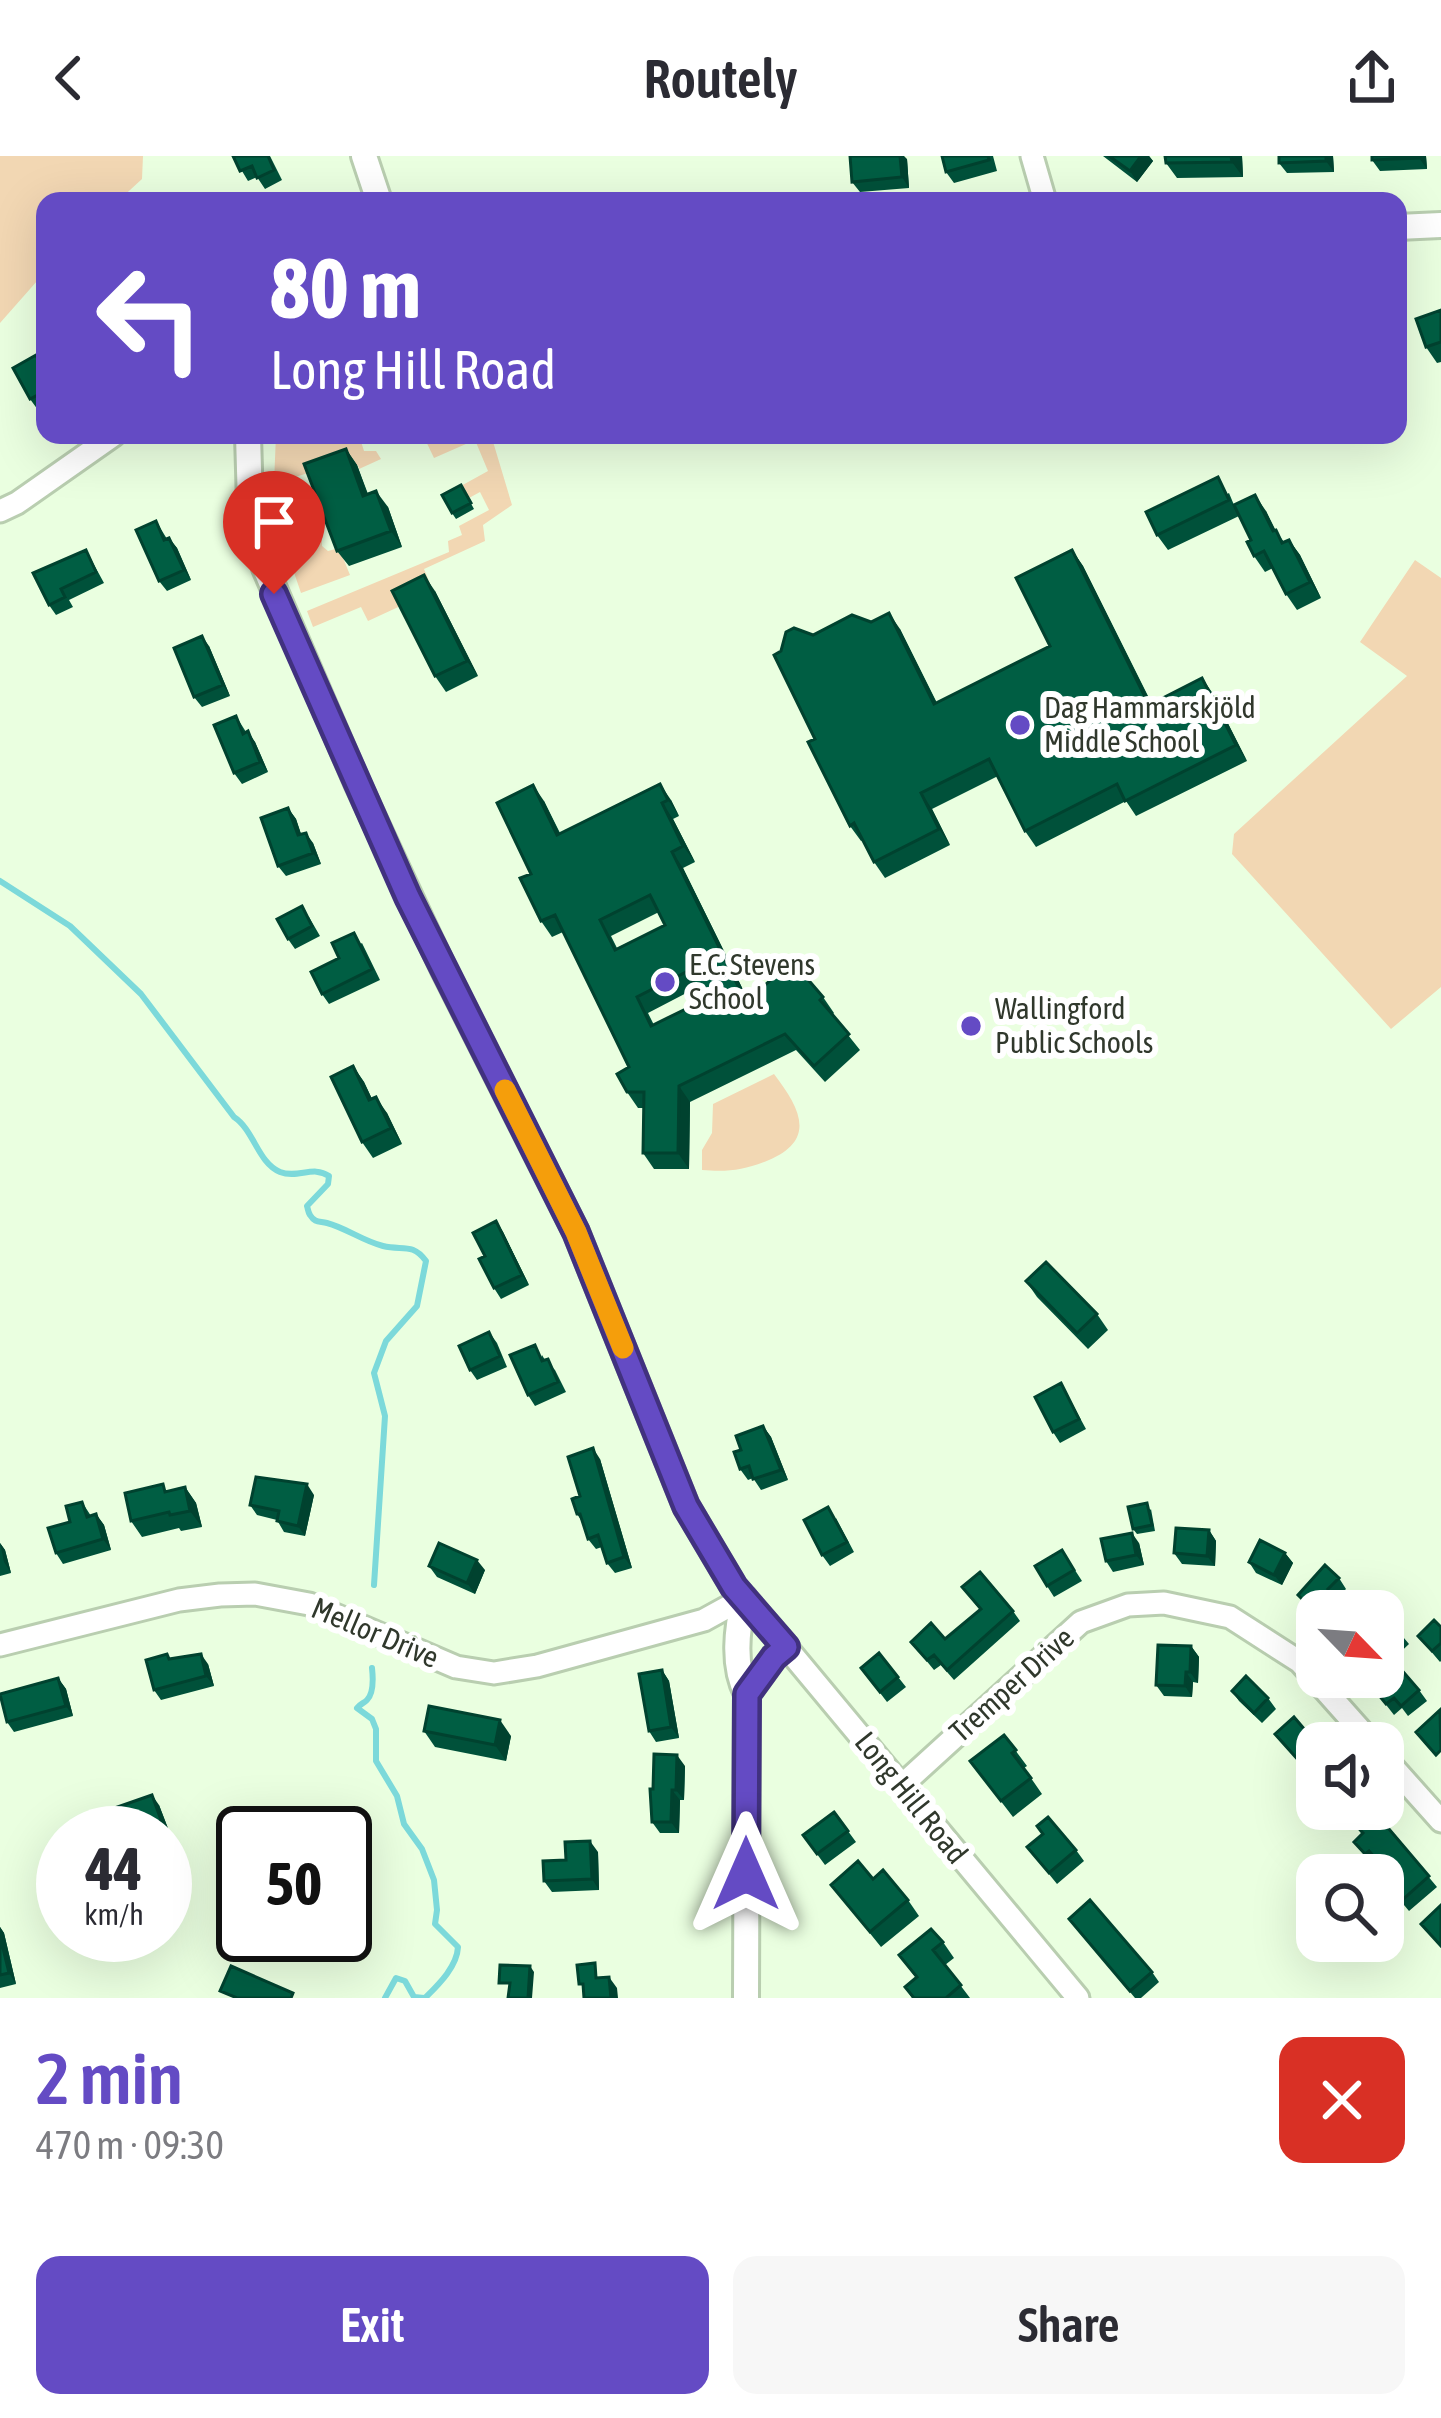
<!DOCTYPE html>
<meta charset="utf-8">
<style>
body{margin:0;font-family:"Asap Condensed",sans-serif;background:#f7f7f7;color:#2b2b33;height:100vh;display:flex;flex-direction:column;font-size:45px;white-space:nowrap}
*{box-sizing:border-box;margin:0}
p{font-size:39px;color:#7c7c81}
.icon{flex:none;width:66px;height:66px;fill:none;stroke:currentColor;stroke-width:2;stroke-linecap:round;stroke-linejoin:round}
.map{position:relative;height:1842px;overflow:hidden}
.side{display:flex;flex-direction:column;background:#fff;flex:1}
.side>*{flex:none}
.guide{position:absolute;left:36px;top:36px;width:1371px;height:252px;border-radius:24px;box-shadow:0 12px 48px #0002;background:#644bc4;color:#fff;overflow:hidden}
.needle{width:78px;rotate:115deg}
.fabs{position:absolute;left:1296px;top:1434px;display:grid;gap:24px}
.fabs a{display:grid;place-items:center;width:108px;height:108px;border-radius:24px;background:#fff;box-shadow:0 12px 48px #0002;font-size:60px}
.speed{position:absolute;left:36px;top:1650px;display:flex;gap:24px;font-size:60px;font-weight:700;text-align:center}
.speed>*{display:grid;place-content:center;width:156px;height:156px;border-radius:50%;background:#fff;box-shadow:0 12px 48px #0002;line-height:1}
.speed small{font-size:30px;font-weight:400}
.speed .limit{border:6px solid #111;border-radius:18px;background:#fff;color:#111}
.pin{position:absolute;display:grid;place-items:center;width:102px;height:102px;color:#fff;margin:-123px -51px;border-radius:50% 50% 50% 0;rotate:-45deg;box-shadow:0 0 12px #0007}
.pin .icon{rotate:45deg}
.me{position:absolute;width:132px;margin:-66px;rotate:0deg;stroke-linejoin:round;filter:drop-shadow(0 0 9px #0008)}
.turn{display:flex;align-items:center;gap:42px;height:252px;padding:0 36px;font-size:54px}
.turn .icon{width:156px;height:156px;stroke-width:2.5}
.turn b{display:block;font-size:84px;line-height:102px}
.round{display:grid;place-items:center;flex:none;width:126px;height:126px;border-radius:24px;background:#f7f7f7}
.overview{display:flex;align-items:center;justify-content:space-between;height:204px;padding:0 36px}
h1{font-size:72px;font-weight:600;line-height:90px;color:#644bc4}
.button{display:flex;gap:24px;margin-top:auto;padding:24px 36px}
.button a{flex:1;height:138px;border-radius:24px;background:#644bc4;color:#fff;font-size:48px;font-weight:600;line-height:138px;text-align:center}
.button a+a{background:#f7f7f7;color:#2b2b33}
header{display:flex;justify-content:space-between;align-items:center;height:156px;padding:0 36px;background:#fff;font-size:54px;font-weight:600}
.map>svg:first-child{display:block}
</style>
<header><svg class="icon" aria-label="back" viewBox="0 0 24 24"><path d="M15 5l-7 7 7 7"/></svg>Routely<svg class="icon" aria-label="share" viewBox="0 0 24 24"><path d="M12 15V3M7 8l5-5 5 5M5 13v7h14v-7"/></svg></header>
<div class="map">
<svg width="1441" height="1842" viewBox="0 0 1441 1842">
<rect width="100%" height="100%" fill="#eaffe0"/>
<path fill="#f2d7b3" d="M0 0H143L142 23 118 45H45V116L0 167Z
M276 279H359L364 295H376L381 303 359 313 358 309 312 316 274 327Z
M423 279H491L512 349 483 369 485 385 424 413 433 435 368 465 361 451 313 471 307 455 449 396 448 385 462 379 459 370 489 354 480 336 469 342 464 334 450 336 488 315 475 284 434 302Z
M322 379V390L328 395 339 392 350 419 301 437 286 393Z
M1415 404 1441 422V831L1391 873 1232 698 1234 678 1407 520 1360 486Z
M774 918C799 951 818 983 769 1004 744 1014 729 1016 702 1014V994L712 977 713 948Z"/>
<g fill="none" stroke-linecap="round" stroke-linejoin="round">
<path stroke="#7cd9da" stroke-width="6" d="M0 725 70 770 141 838 234 961C254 974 258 1007 280 1016 298 1023 313 1009 329 1020L328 1028 307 1050C308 1053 308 1056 310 1059 315 1067 319 1065 327 1067 346 1072 363 1085 383 1090 402 1095 412 1086 426 1105L417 1150 386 1185 374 1217 385 1260 374 1429
M372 1512C373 1521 374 1537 367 1544 364 1547 360 1548 357 1552L372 1563 376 1573V1605L397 1640 404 1668 422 1693 434 1724 437 1754 435 1768 458 1791C457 1811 438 1829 425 1842
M385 1842 396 1822 405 1825 414 1841 424 1842"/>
<defs>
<path id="minor" d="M1032 0 1045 45
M0 355 17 347 114 279
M0 1489 179 1444 220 1439 255 1438 309 1448 456 1511 494 1517 537 1510 704 1464 744 1442
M786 1491 1078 1842
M1383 1600 1441 1665
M901 1630 1081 1466 1128 1449 1164 1447 1230 1461 1300 1506 1372 1587"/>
<path id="major" d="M364 0 379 45
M1398 71 1441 69
M248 279 250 348 265 412 358 629 443 812 576 1076 686 1350 734 1431 786 1491 774 1501 747 1538
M744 1442C737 1472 732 1509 747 1538L746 1842"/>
</defs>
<use href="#minor" stroke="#b9ceb0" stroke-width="27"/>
<use href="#major" stroke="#b9ceb0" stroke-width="30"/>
<use href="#minor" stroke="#fff" stroke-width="21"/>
<use href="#major" stroke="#fff" stroke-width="24"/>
</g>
<path fill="#00513a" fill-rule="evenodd" d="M233 0H270L282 24 265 33 257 21 248 25Z
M942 0H993L997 15 954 27 946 16Z
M1103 0H1149L1153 5 1137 26Z
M1165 0H1242L1243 21 1177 22 1166 7Z
M1279 0H1333L1334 16 1287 17 1279 7Z
M1426 0 1427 13 1380 15 1372 4Z
M907 3 909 32 860 36 852 26Z
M1441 154V206L1437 207 1426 191Z
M45 200V250L38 254 30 243 38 203Z
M346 293 357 309 368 338 388 351 402 391 349 410 337 395Z
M461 329 474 353 456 363 452 357Z
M1229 337 1234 349 1266 355 1275 374 1284 386 1289 384 1300 399 1321 442 1297 454 1286 438 1273 412 1265 416 1254 400 1251 384 1239 360 1168 394 1157 379Z
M156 365 167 383 169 382 177 392 191 424 167 435 159 425Z
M86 394 104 427 69 444 73 451 56 459 49 449Z
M1072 394 1083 410 1152 548 1202 522 1213 538 1247 605 1136 660 1126 645 1036 691 1025 675 998 620 932 653 950 689 885 722 874 706 863 684 861 685 850 670 781 495 813 479 871 466 900 473 937 547 1050 490Z
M435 435 478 520 446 536 435 520Z
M209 490 230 540 202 551 194 541Z
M236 560 246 576 255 586 268 616 242 628 234 617Z
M671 644 679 660 673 663 695 706 683 712 748 844 823 841 834 857 832 859 860 894 825 926 796 894 690 946 689 1013H654L643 997V952H638L627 936 629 911 563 776 552 781 541 765 531 718 544 645 560 677ZM659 756 665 769 617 792 611 780ZM696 832 702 845 654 869 648 857Z
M288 652 296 663 301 678 313 687 321 708 286 720 278 710Z
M309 761 320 780 295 793 288 783Z
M362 787 380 824 329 848 322 838 339 802Z
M353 910 364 926 372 943 387 957 402 988 373 1002 362 986Z
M496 1065 503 1076 529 1129 501 1143 494 1132 485 1100Z
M1026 1125 1097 1158 1108 1174 1088 1193 1037 1141Z
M489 1176 497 1187 507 1211 477 1224 470 1214Z
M542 1199 545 1204 555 1214 566 1236 535 1250 528 1239Z
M1061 1227 1086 1273 1060 1287 1053 1276Z
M763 1270 771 1281 788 1324 761 1334 753 1322 748 1324 740 1313 741 1294Z
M600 1303 632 1412 615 1417 607 1407 602 1391 596 1393 588 1383 583 1367 577 1358 580 1340Z
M185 1331 196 1347 202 1371 181 1375 179 1372 142 1381 131 1365 168 1335Z
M314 1339 305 1380 284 1376 277 1364 257 1359 250 1349Z
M82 1346 91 1360 96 1358 104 1369 111 1394 63 1408 56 1397 70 1366Z
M1151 1353 1155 1375 1137 1378 1133 1373Z
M836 1362 854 1396 830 1410 822 1399Z
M1209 1374 1216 1385 1215 1410 1182 1408 1174 1397Z
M0 1387 5 1394 11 1417 0 1420Z
M1139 1387 1144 1409 1113 1416 1106 1405Z
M1062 1394 1082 1425 1054 1441 1047 1430Z
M1285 1397 1293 1407 1282 1429 1256 1417 1249 1406Z
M429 1410 485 1414 475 1438 437 1421Z
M1339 1422 1346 1433 1337 1442 1317 1455V1461L1298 1439Z
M962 1431 1013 1455 1020 1465 954 1524 941 1509 934 1514 911 1486 945 1483 980 1454Z
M1383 1457 1409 1488 1388 1508 1383 1502Z
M1441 1471V1505L1440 1506 1418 1480Z
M1191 1490 1199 1501 1198 1527 1193 1526 1192 1541 1164 1540 1156 1529Z
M879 1497 906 1531 887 1546 861 1512Z
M208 1508 214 1530 161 1544 154 1534Z
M662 1514 669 1525 679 1582 656 1586 649 1575Z
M58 1522 66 1533 73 1560 14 1576 7 1566Z
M1373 1532 1419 1534 1427 1545 1408 1560 1402 1552 1394 1559Z
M1232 1535 1268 1542 1276 1553 1262 1567 1239 1545Z
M424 1575 511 1580 506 1605 435 1591Z
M1004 1579 1027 1610 1024 1612 1042 1638 1013 1661 970 1605Z
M685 1610 684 1644H680L679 1677H660L652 1666 653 1633Z
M159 1649 169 1675 163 1677H118Z
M1340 1653H1372L1437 1731 1409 1755 1389 1731 1395 1726 1376 1705 1373 1709 1354 1686 1362 1678Z
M834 1656 856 1686 825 1709 803 1679Z
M1027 1691 1076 1694 1084 1705 1057 1728Z
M598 1696 599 1734 552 1736 544 1725 566 1704Z
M873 1723 908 1744 919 1760 881 1791 831 1729Z
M1069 1763 1152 1816 1159 1826 1141 1842H1135Z
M0 1771 4 1777 16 1828 0 1832Z
M943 1786 954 1802 945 1809 970 1842H912L905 1831 916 1822 899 1799Z"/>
<path fill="#00422f" d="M900 0H904L907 3 909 32 902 21Z
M1141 0H1149L1153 5 1137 26 1130 15Z
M1231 0H1242L1243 21 1232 6Z
M1326 0H1333L1334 16 1326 5Z
M1419 0H1426L1427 13 1419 2Z
M346 293 357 309 374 356 363 340Z
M376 335 388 351 402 391 391 375Z
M1255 339 1266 355 1284 391 1273 375Z
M169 382 177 392 191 424 184 414Z
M1289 384 1300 399 1321 442 1310 426Z
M1072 394 1083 410 1160 565 1149 549Z
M424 419 435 435 478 520 467 505Z
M889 457 900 473 945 564 934 548Z
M202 480 209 490 230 540 223 529Z
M1202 522 1213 538 1247 605 1236 589Z
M248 575 255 586 268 616 260 606Z
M660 628 671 644 679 660 668 644Z
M533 629 544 645 568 695 557 679Z
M921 637 932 653 950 689 939 673Z
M662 647 673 663 695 706 683 690Z
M288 652 296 663 305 690 298 679Z
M306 677 313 687 321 708 313 697Z
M672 696 683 712 757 862 746 846Z
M353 910 364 926 380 960 369 944Z
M679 930 690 946 689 1013 678 997Z
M376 941 387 957 402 988 391 972Z
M496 1065 503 1076 529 1129 522 1119Z
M763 1270 771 1281 788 1324 781 1314Z
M593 1292 600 1303 632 1412 624 1401Z
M307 1328 314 1339 305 1380 298 1370Z
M185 1331 196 1347 202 1371 190 1355Z
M96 1358 104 1369 111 1394 103 1383Z
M1209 1374 1216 1385 1215 1410 1207 1400Z
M1132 1377 1139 1387 1144 1409 1136 1399Z
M0 1387 5 1394 11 1417 4 1406Z
M1285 1397 1293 1407 1282 1429 1274 1419Z
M477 1404 485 1414 475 1438 467 1427Z
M1191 1490 1199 1501 1198 1527 1190 1516Z
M201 1498 208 1508 214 1530 206 1520Z
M662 1514 669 1525 679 1582 671 1571Z
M1186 1516 1193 1526 1192 1541 1185 1530Z
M58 1522 66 1533 73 1560 66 1550Z
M500 1564 511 1580 506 1605 495 1589Z
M677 1599 685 1610 684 1644 676 1634Z
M672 1634 680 1644 679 1677 671 1666Z
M152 1639 159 1649 169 1675 161 1664Z
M590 1685 598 1696 599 1734 592 1723Z
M0 1771 4 1777 16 1828 9 1817 0 1780Z
M530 1810 534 1816 532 1842H528Z
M609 1821 617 1832 618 1842H611Z"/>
<path fill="#005e43" stroke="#00422f" stroke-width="3" fill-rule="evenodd" d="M233 0H268L274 14 257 22 252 10 240 15Z
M850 0H900L902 21 852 26Z
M942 0H988L989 4 946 16Z
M1109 0H1141L1130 15Z
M1165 0H1231L1232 6 1166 7Z
M1279 0H1326V5L1279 7Z
M1372 0H1419V2L1372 4Z
M1441 154V186L1426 191 1416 163Z
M36 199 38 203 45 200V235L30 243 13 212Z
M346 293 363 340 376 335 391 375 337 395 304 308Z
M1218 321 1229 344 1157 379 1146 356Z
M461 329 471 347 452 357 442 339Z
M1255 339 1273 375 1276 374 1282 387 1289 384 1310 426 1286 438 1264 395 1254 400 1247 386 1251 384 1234 349Z
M156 365 164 384 169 382 184 414 159 425 136 374Z
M86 394 96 416 61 433 65 441 49 449 33 417Z
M1072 394 1149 549 1202 522 1236 589 1125 645 1117 628 1025 675 989 603 921 637 939 673 874 706 854 667 850 670 808 586 815 583 774 499 781 495 786 476 794 472 813 479 852 459 871 466 889 457 934 548 1050 490 1016 422Z
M424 419 467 505 435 520 392 435Z
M202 480 223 529 194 541 174 492Z
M236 560 243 578 248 575 260 606 234 617 214 569Z
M660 628 668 644 662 647 683 690 672 696 746 846 792 805 823 841 820 844 849 878 814 910 785 878 679 930 678 997H643L644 936H627L617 918 629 911 555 759 541 765 520 722 531 718 497 647 533 629 557 679ZM650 739 665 769 615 794 600 764ZM688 815 702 845 651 870 637 841Z
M288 652 298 679 306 677 313 697 278 710 261 662Z
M302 750 312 770 288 783 277 763Z
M354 777 372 813 322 838 311 816 339 802 332 787Z
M353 910 369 944 376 941 391 972 362 986 331 921Z
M496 1065 522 1119 494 1132 479 1103 485 1100 473 1077Z
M1046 1106 1097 1158 1077 1177 1026 1125Z
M489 1176 500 1200 470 1214 459 1190Z
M535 1189 542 1205 548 1203 558 1226 528 1239 510 1199Z
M1061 1227 1079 1263 1053 1276 1035 1241Z
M763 1270 781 1314 753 1323 749 1310 740 1313 734 1296 741 1294 736 1280Z
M593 1292 624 1401 607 1407 598 1379 588 1383 580 1358H577L572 1343 580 1340 568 1301Z
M256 1321 307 1328 298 1370 277 1365 279 1355 250 1349Z
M163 1328 165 1336 185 1331 190 1355 170 1359 169 1356 131 1365 125 1337Z
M82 1346 87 1361 96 1358 103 1383 56 1397 48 1372 70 1366 66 1350Z
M1147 1347 1152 1369 1133 1373 1128 1351Z
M828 1351 847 1386 822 1399 804 1364Z
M1176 1372 1209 1374 1207 1400 1174 1397Z
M1132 1377 1136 1399 1106 1405 1101 1383Z
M1260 1384 1285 1397 1274 1419 1249 1406Z
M439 1387 477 1404 467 1427 429 1410Z
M1062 1394 1074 1414 1047 1430 1035 1410Z
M1325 1409 1339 1422 1328 1433 1349 1455H1317V1458L1298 1439Z
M980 1416 1013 1455 947 1514 934 1499 927 1504 911 1486 931 1467 945 1483 981 1453 962 1431Z
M1383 1457 1402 1478 1383 1495Z
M1434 1464 1441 1471V1487L1432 1495 1418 1480Z
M1158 1489 1191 1490 1190 1516H1186L1185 1530 1156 1529Z
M879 1497 898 1521 880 1536 861 1512Z
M167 1498 169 1503 201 1498 206 1520 154 1534 146 1504Z
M1399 1511 1419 1534 1401 1550 1394 1542 1386 1548 1373 1532Z
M662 1514 671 1571 649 1575 639 1518Z
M1246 1520 1268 1542 1254 1557 1232 1535Z
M58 1522 66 1550 7 1566 0 1538Z
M429 1550 500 1564 495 1589 424 1575Z
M1440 1554 1441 1594 1436 1599 1416 1576Z
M1294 1561 1317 1588V1625L1275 1578Z
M1004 1579 1016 1594 1012 1597 1031 1622 1001 1645 970 1605Z
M654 1598 677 1599 676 1634H672L671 1666H652L650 1633H653Z
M152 1639 161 1664 127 1677H118L109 1654Z
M1342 1653H1372L1429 1720 1401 1745 1389 1731 1396 1725 1369 1695 1365 1698 1354 1686 1363 1677Z
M834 1656 848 1675 817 1698 803 1679Z
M1048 1661 1076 1694 1049 1717 1027 1691 1043 1678 1037 1670Z
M590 1685 592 1723 544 1725 543 1705 566 1704 565 1686Z
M858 1705 873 1723 883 1714 908 1744 870 1776 831 1729Z
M1090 1744 1152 1816 1130 1835 1069 1763Z
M1441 1749V1790L1421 1768Z
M931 1773 943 1786 933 1794 961 1829 946 1842H914L905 1831 917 1821 899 1799Z
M0 1780 9 1817 0 1819Z
M595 1807 596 1822 609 1821 611 1842H584L583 1828H579L577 1809Z
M500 1809 530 1810 528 1842H508L510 1827H499Z
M231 1810 293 1837 291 1842H237L220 1835Z"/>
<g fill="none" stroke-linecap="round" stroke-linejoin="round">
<defs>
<path id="route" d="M274 438 408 741 576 1076 686 1350 734 1431 786 1491 774 1501 747 1538 746 1718"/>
</defs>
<use href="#route" stroke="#41317f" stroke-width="30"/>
<use href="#route" stroke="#644bc4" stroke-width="21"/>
<path stroke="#f59e0b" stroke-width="21" d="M505 934 576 1076 623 1192"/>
</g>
<g fill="#644bc4" stroke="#fff" stroke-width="4.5">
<circle cx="1020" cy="569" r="12"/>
<circle cx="665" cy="826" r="12"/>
<circle cx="971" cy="870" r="12"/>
</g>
<g text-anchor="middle" stroke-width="12" stroke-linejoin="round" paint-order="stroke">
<g font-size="30" fill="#30382c" stroke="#fff" text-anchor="start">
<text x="1044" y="562">Dag Hammarskjöld<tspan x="1044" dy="34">Middle School</tspan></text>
<text x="689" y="819">E.C. Stevens<tspan x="689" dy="34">School</tspan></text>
<text x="995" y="863">Wallingford<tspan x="995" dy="34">Public Schools</tspan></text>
</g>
<g font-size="30" fill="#30382c" stroke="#fff">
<text transform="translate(375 1477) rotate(23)" y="10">Mellor Drive</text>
<text transform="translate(1012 1529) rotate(-42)" y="10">Tremper Drive</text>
<text transform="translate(911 1642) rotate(51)" y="10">Long Hill Road</text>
</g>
</g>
</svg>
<div class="fabs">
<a><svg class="needle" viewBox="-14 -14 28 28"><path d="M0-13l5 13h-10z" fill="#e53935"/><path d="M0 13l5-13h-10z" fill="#7c7c81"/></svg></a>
<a><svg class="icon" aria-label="sound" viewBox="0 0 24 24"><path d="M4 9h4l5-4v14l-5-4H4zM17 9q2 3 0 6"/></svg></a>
<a><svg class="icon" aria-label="search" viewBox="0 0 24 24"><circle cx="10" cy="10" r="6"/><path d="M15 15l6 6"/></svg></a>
</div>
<div class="speed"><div>44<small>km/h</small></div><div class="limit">50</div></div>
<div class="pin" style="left:274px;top:438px;background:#d93025"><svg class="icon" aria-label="arrive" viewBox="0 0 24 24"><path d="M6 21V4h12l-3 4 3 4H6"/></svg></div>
<svg class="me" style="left:746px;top:1718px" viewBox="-20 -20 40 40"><path d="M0-17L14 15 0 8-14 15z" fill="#644bc4" stroke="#fff" stroke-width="4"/></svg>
<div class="guide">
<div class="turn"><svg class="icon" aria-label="left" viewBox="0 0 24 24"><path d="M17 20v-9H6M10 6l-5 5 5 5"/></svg><div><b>80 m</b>Long Hill Road</div></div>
</div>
</div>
<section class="side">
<div class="overview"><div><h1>2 min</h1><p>470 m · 09:30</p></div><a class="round" style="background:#d93025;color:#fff"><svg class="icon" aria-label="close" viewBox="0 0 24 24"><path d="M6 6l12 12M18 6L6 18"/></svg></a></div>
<div class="button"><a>Exit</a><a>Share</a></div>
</section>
